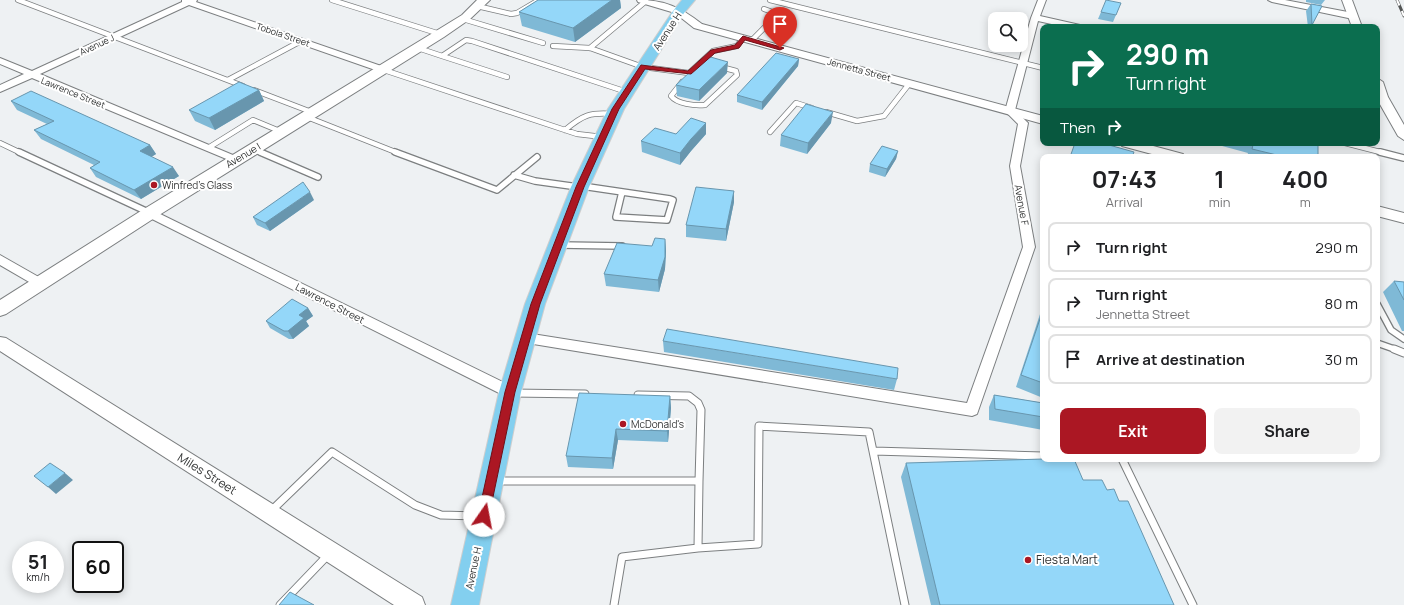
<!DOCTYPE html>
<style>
body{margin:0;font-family:Manrope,sans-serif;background:#f2f2f2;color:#202124;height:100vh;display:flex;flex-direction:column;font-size:15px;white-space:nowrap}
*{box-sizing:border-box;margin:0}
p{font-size:13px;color:#757577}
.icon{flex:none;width:22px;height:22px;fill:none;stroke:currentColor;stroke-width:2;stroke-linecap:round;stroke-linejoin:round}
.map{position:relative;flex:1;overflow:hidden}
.sheet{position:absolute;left:1040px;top:154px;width:340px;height:308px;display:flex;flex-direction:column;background:#fff;border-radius:8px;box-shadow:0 2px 10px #0003}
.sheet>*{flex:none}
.hud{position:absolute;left:1040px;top:24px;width:340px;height:122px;border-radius:8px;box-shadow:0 2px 10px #0003;background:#0b6e4f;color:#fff;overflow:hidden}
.controls{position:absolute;left:988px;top:12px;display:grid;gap:8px}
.controls a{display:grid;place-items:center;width:40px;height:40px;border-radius:8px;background:#fff;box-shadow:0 2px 10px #0003;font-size:20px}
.speed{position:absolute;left:12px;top:541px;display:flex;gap:8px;font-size:20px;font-weight:700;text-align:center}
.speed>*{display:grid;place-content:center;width:52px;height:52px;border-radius:50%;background:#fff;box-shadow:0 2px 10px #0003;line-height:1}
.speed small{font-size:10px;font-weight:400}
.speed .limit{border:2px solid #111;border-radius:6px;background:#fff;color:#111}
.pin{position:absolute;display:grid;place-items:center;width:34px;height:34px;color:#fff;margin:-41px -17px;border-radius:50% 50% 50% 0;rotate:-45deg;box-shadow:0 0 4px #0007}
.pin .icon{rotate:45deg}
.me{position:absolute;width:44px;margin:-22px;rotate:12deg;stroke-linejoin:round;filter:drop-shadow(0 0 3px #0008)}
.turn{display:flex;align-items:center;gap:14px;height:84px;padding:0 20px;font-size:18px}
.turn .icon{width:52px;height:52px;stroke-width:2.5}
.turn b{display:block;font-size:28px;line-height:34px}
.then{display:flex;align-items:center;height:38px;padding:0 20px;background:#0003;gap:8px;font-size:15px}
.eta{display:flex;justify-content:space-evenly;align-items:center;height:68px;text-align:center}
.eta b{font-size:24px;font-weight:700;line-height:28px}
.primary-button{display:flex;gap:8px;margin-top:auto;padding:8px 20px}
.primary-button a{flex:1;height:46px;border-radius:8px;background:#ab1723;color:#fff;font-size:16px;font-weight:700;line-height:46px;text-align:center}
.primary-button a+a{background:#f2f2f2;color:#202124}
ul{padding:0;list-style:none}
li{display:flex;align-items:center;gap:12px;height:50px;margin:0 8px 6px;padding:0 12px;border:2px solid #e0e0e0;border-radius:8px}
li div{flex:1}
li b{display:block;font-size:15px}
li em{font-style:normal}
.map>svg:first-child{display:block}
</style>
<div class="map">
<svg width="1404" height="605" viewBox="0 0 1404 605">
<rect width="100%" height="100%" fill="#eef1f3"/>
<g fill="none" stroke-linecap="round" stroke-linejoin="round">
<defs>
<path id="service-far2" d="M18 0 243 86
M332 0 440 34
M770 0 1043 68
M477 6 511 14 517 13 539 0
M463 19 543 43
M752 40 778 14 764 9
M553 46 590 48 643 67 689 73 713 51 737 46 743 38
M418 48 442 56 466 40 472 41 627 92
M590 48 646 1
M442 56 507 77
M384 70 577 134 603 137
M228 80 301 41
M682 82 671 96C677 104 695 106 705 105L737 75 736 71 721 67
M254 90 314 113
M826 112 857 121 884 116 909 84
M307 117 398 153
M565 130C583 115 590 112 614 114
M770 132 796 103 812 108
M0 143 21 153
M1345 143 1384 153
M208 148 253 120 282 132
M253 149 262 153"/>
<path id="service-far1" d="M19 152 150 213
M260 152 318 177
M395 152 497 190 537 157
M1380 152 1404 158
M514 175 535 181 578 187
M582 186 670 199 673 200 667 220 616 217 622 192
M560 245 622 246
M1377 304 1391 330 1404 339
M1377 343 1397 350"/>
<path id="service" d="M1394 349 1404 353
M512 393 585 394
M638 395 689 396 698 403 701 410 699 481
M874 451 1043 456
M1122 459 1193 605
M497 481H699L698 548
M271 511 332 452 415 505 441 515 478 516
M280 605 328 555
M614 605 622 557 698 548 758 544 759 426 869 432 905 605"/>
<path id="minor" d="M182 0H197L196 2 387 68 389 70 384 73 381 72 189 5 40 74 240 158 241 160 240 162 236 163 32 78 0 92V85L24 74 0 64V58L32 71 182 2Z
M1038 0H1046L1040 16 1080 25 1081 27H1065L1038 21 1015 110 1028 123 1020 166 1035 247 977 414 972 416 521 342 519 338 521 334 526 333 967 403 1023 247 1010 166 1018 124 1005 111 1031 18Z
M1268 0H1285L1353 13 1357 16 1353 19 1272 2Z
M150 209 515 388 517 392 515 396 510 398 505 396 146 216 144 213Z
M0 255 44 280 46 283 44 286H36L0 265Z"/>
<path id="tertiary" d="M637 0C665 0 680 7 702 24L1043 116V124L694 28 675 13 638 2Z
M1342 0H1352L1362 27H1352Z
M1377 78 1383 82 1388 97 1404 125V140L1398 136 1377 99Z
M1121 143H1142L1183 154 1185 157H1163L1122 146Z
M1377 206 1404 213V223L1377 216Z
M0 337 6 338 422 597 425 605H394L0 351Z"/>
<path id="secondary" d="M477 0H490L470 19 444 37 156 217 6 314 0 316V300L144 209 436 31 462 15Z"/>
<path id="primary" d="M682 0H695L684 13 624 109 589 187 545 304 521 392 479 605H451L499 392 525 304 571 187 608 109 673 11Z"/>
</defs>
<use href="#service-far2" stroke="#7c7f80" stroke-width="6"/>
<use href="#service-far1" stroke="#7c7f80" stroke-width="8"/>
<use href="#service" stroke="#7c7f80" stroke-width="9"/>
<use href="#minor" stroke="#7c7f80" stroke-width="2"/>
<use href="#tertiary" stroke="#7c7f80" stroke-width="2"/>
<use href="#secondary" stroke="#7c7f80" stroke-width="2"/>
<use href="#primary" stroke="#cecece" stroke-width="2"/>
<use href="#service-far2" stroke="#fff" stroke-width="4.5"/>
<use href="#service-far1" stroke="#fff" stroke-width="5.5"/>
<use href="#service" stroke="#fff" stroke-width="7"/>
<use href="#minor" fill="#fff" fill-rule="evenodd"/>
<use href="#tertiary" fill="#fff" fill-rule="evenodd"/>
<use href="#secondary" fill="#fff" fill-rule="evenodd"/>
<use href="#primary" fill="#83cfef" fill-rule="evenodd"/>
<defs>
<path id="rail" d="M1397 0 1404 16"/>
</defs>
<use href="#rail" stroke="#545656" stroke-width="3"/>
<use href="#rail" stroke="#fff" stroke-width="2" stroke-dasharray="6" stroke-linecap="butt"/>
</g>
<path fill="#7fb9d6" d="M538 0H620L621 8 575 42 522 26 519 12Z
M1306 0H1325L1321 5 1306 2Z
M1121 3 1113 22 1098 19 1101 12Z
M1311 4 1322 6 1311 27H1308L1306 11Z
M799 59 798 66 762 110 737 102V95Z
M727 73 699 101 677 96 676 85Z
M259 90 264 101 215 130 195 121 189 110Z
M11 101 150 145 156 154 151 157 179 176 141 199 96 177 90 168 94 165 41 139 34 130 47 124 17 110Z
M706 123V134L691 151 680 165 642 152 641 141 676 134Z
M831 123 807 154 780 146 781 135Z
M1211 143H1318V157H1250L1247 156 1248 153Z
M898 151 896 159 885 177 869 172 870 164Z
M734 191V202L726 241 686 237V225Z
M314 200 270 231 257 225 253 217Z
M665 239 666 251 665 269 659 292 606 286 604 274 652 246Z
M1394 281 1404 282V331H1402L1383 292Z
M1043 305V398L1016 387Z
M308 308 313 316 306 321 309 326 293 339H289L270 328 266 321Z
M663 341 897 379 894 390 664 352Z
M994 395 1043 403V430L989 420V407Z
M670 396 671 408 668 442 618 440 613 469 568 467 566 456Z
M906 463 1083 480 1107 490 1119 501 1174 605H931L901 477Z"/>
<path fill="#6896ae" d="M612 0H620L621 8 575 42 573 28Z
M799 59 798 66 762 110V102Z
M728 62 727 73 699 101V90Z
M259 90 264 101 215 130 209 118Z
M833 112 831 123 807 154 808 143Z
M706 123V134L691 151 680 165V153L691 139Z
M150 145 156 154 145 161 140 151Z
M898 151 896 159 885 177 887 169Z
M173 167 179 176 141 199 134 190Z
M734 191V202L726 241V229Z
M310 192 314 200 270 231 265 223Z
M665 239 666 251 665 269 659 292 658 280Z
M308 308 313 316 306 321 309 326 293 339 288 331 299 315Z
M670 396 671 408 668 442 667 431Z
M616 429 618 440 613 469 612 458Z
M65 473 73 480 56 494 48 487Z"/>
<path fill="#94d7f9" stroke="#6896ae" d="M538 0H612L573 28 519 12Z
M1106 0 1121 3 1116 15 1101 12Z
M1311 4 1322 6 1312 25Z
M776 53 799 59 762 102 737 95Z
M707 56 728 62 699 90 676 85Z
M239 82 259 90 209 118 189 110Z
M31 91 150 145 140 151 173 167 134 190 90 168 100 162 34 130 54 121 11 101Z
M806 104 833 112 808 143 781 135Z
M691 118 706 123 691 139 680 153 641 141 655 128 676 134Z
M1075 143H1110L1109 145 1134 152 1132 157H1070Z
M1245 143H1318V157H1285L1252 149 1253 145Z
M882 146 898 151 887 169 870 164Z
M303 182 310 192 265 223 253 217Z
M696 187 734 191 726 229 686 225Z
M655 238 665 239V257L658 280 604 274 617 243 652 246Z
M1394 281 1404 282V300Z
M292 299 308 308 299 315 304 318 288 331H284L266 321Z
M1043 310V383L1021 375Z
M667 329 898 368 897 379 663 341Z
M579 393 670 396 667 431 616 429 612 458 566 456Z
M994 395 1043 403V417L995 409Z
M1043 459H1074L1083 480H1102L1107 490 1114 489 1119 501H1128L1174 605H940L906 463Z
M50 463 65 473 48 487 34 476Z
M290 592 314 605H279Z"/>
<path fill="#ab1723" stroke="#6f0f17" d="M743 36 784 48 780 50 745 40 739 48 715 53 691 74 645 69 619 109 584 187 540 304 515 392 489 516 488 520 484 522 479 520 478 516 505 392 531 304 576 187 612 109 641 65 688 71 711 50 735 45Z"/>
<g fill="#ab1723" stroke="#fff" stroke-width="1.5">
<circle cx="154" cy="185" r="4"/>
<circle cx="623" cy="424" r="4"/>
<circle cx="1028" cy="560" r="4"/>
</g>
<g text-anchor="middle" stroke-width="4" stroke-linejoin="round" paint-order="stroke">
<g font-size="9" fill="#313333" stroke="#fff">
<text transform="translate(283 35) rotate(19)" y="3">Tobola Street</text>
<text transform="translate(97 45) rotate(-25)" y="3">Avenue J</text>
<text transform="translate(859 70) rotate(15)" y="3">Jennetta Street</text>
<text transform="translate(73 93) rotate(22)" y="3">Lawrence Street</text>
</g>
<g font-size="10" fill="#313333" stroke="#fff">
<text transform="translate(667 31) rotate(-57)" y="4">Avenue H</text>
<text transform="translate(243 155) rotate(-31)" y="4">Avenue I</text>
<text transform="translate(1022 205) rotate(80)" y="4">Avenue F</text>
<text transform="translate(330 303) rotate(27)" y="4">Lawrence Street</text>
<text transform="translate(473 568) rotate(-78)" y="4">Avenue H</text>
</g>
<g font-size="10" fill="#313333" stroke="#fff" text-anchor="start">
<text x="162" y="189">Winfred's Glass</text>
<text x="631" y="428">McDonald's</text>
</g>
<g font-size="12" fill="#313333" stroke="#fff">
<text transform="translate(207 474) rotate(32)" y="4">Miles Street</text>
</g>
<g font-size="12" fill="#313333" stroke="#fff" text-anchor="start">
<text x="1036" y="564">Fiesta Mart</text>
</g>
</g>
</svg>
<div class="controls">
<a><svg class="icon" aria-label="search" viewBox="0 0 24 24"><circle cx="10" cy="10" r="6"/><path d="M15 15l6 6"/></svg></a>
</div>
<div class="speed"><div>51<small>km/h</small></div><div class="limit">60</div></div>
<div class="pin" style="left:780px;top:48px;background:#d93025"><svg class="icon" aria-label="arrive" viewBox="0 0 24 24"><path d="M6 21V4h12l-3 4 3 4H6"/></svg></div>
<svg class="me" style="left:484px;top:516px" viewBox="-20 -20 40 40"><circle r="19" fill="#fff"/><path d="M0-13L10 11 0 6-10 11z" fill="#ab1723"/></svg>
<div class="hud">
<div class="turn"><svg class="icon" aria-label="right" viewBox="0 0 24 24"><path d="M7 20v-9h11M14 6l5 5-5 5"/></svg><div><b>290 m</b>Turn right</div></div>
<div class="then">Then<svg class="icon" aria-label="right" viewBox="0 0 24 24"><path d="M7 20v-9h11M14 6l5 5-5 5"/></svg></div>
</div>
<section class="sheet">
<div class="eta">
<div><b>07:43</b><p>Arrival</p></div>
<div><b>1</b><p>min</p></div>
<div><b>400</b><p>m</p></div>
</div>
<ul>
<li><svg class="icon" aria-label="right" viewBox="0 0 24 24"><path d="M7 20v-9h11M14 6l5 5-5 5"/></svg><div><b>Turn right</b></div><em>290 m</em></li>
<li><svg class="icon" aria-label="right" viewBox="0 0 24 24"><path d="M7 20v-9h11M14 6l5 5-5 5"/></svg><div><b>Turn right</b><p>Jennetta Street</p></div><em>80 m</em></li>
<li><svg class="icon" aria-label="arrive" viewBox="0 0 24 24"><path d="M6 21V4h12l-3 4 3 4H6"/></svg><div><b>Arrive at destination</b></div><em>30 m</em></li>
</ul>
<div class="primary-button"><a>Exit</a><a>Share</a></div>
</section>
</div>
